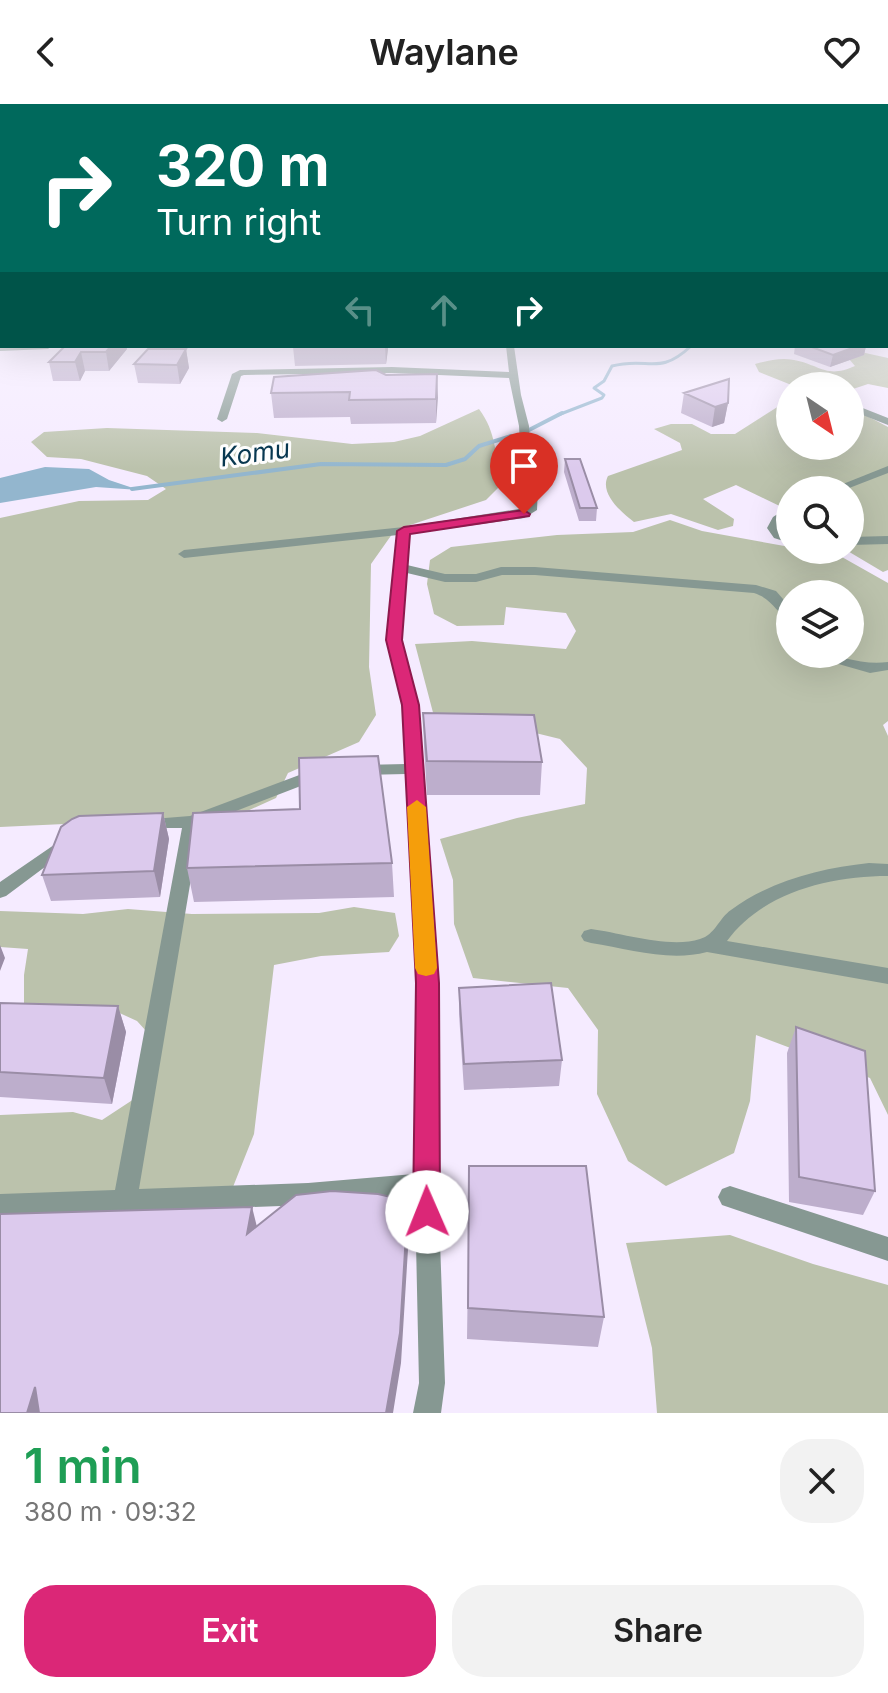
<!DOCTYPE html>
<meta charset="utf-8">
<style>
body{margin:0;font-family:Inter,sans-serif;background:#f2f2f2;color:#222;height:100vh;display:flex;flex-direction:column;font-size:30px;white-space:nowrap}
*{box-sizing:border-box;margin:0}
p{font-size:26px;color:#767676}
.icon{flex:none;width:44px;height:44px;fill:none;stroke:currentColor;stroke-width:2;stroke-linecap:round;stroke-linejoin:round}
.map{position:relative;height:1309px;overflow:hidden}
.drawer{display:flex;flex-direction:column;background:#fff;flex:1}
.drawer>*{flex:none}
.top-card{position:absolute;left:0px;top:0px;width:888px;height:244px;box-shadow:0 8px 32px #0002;background:#00695c;color:#fff;overflow:hidden}
.needle{width:52px;rotate:145deg}
.tools{position:absolute;left:776px;top:268px;display:grid;gap:16px}
.tools a{display:grid;place-items:center;width:88px;height:88px;border-radius:50%;background:#fff;box-shadow:0 8px 32px #0002;font-size:40px}
.pin{position:absolute;display:grid;place-items:center;width:68px;height:68px;color:#fff;margin:-82px -34px;border-radius:50% 50% 50% 0;rotate:-45deg;box-shadow:0 0 8px #0007}
.pin .icon{rotate:45deg}
.me{position:absolute;width:88px;margin:-44px;rotate:359deg;stroke-linejoin:round;filter:drop-shadow(0 0 6px #0008)}
.turn{display:flex;align-items:center;gap:28px;height:168px;padding:0 24px;font-size:36px}
.turn .icon{width:104px;height:104px;stroke-width:2.5}
.turn b{display:block;font-size:56px;line-height:68px}
.lanes{display:flex;align-items:center;height:76px;padding:0 24px;background:#0003;justify-content:center;gap:40px;direction:ltr}
.lanes .off{opacity:.35}
.round{display:grid;place-items:center;flex:none;width:84px;height:84px;border-radius:32px;background:#f2f2f2}
.overview{display:flex;align-items:center;justify-content:space-between;height:136px;padding:0 24px}
h1{font-size:48px;font-weight:600;line-height:60px;color:#1e9e55}
.primary-button{display:flex;gap:16px;margin-top:auto;padding:16px 24px}
.primary-button a{flex:1;height:92px;border-radius:32px;background:#db2777;color:#fff;font-size:32px;font-weight:600;line-height:92px;text-align:center}
.primary-button a+a{background:#f2f2f2;color:#222}
header{display:flex;justify-content:space-between;align-items:center;height:104px;padding:0 24px;background:#fff;font-size:36px;font-weight:600}
.map>svg:first-child{display:block}
</style>
<header><svg class="icon" aria-label="back" viewBox="0 0 24 24"><path d="M15 5l-7 7 7 7"/></svg>Waylane<svg class="icon" aria-label="heart" viewBox="0 0 24 24"><path d="M12 20l-8-8c-3-5 5-10 8-4 3-6 11-1 8 4z"/></svg></header>
<div class="map">
<svg width="888" height="1309" viewBox="0 0 888 1309">
<rect width="100%" height="100%" fill="#f5ebff"/>
<path fill="#bbc2ac" fill-rule="evenodd" d="M861 248 888 254V284L868 280 850 286V282H794L759 268 755 260C768 257 780 253 794 256 821 261 826 275 855 262L849 255Z
M790 295V342H850V303L888 323V466L883 468 846 446H850V386H790V407L736 381 703 395 734 415 733 422 718 426 671 410 634 418C621 408 599 389 608 372L682 346 680 339 654 325 671 320H692L711 330H735Z
M479 305C497 329 494 350 503 379L486 396 395 426 371 460 369 563 376 611 359 638 288 669 276 694 236 712 0 723V414L79 397 148 396 166 385 147 372 81 355 47 353 31 338 44 328 107 324 257 329 352 340 394 338 420 332Z
M670 416 702 427 790 443V446L833 448 888 479V617L883 621 888 632V1011L870 974 756 931 750 997 734 1049 666 1082 628 1057 597 990 598 926 568 884 473 874 454 820 453 776 440 735 517 714 585 700 587 664 560 635 499 620H436L415 540 472 537 566 545 576 527 566 509 506 503 504 521 457 522 434 510 427 480 430 456 451 443 557 431 633 428ZM790 490H850V550H790Z
M354 803 395 809 399 832 389 848 321 852 274 861 254 1030 229 1093 0 1091V1011L73 1008 102 1016 134 995 157 939 137 917 113 906H24V871L28 845 0 843V807L83 810 128 805 192 810 319 809Z
M730 1131 813 1160 888 1181V1309H657L652 1244 626 1139Z"/>
<path fill="#93b6ce" d="M45 363 89 365 109 376 139 386 96 383 0 399V374Z"/>
<g fill="none" stroke-linecap="round" stroke-linejoin="round">
<path stroke="#93b6ce" stroke-width="3" d="M558 311 602 294 604 291 594 284 604 277 612 262C649 252 658 273 691 242"/>
<path stroke="#93b6ce" stroke-width="4" d="M529 326 562 309
M132 385 321 360 446 361 465 355 479 342 511 332"/>
<path fill="#869892" fill-rule="evenodd" d="M0 185H2V189H0Z
M2 223V230L0 231V224Z
M0 241 2 242H52L48 245 0 247Z
M506 242H514L521 291 529 322 531 360 538 383 537 406 524 414 410 430 407 461 445 470H476L501 463H535L756 481 776 487 790 503V515C775 509 773 495 754 489L535 471H502L476 478H445L407 469 401 536 418 601 437 879 438 1080 445 1279 441 1309H413L419 1279 415 1092 308 1101 0 1112V1090L115 1086 182 724H140L137 720 140 716 190 712 318 664 324 665 326 669 324 673 200 721 139 1085 308 1079 414 1070 417 879 406 670 361 671 353 666 361 661 406 660 402 601 387 536 398 431 184 454 178 450 184 446 404 423 525 404 526 383 521 360 519 322 509 274 392 269 244 271 241 272 227 315 222 318 217 315 232 270 240 266 392 263 509 268Z
M850 299 888 314V321L850 306Z
M888 362V369L844 386H828Z
M790 402V412L779 424 782 428 790 431V439L774 434 767 424 773 413Z
M888 432V440L850 441V433Z
M812 550C841 550 861 562 888 558V566L870 569 814 553Z
M67 732 73 734 76 738 73 742 6 792 0 794V778Z
M869 759 888 760V772C830 772 763 788 727 837L888 864V880L707 848C669 858 629 845 591 839L584 837 581 832 584 827 591 825C622 829 670 845 700 835 715 831 719 814 731 806 770 777 821 764 869 759Z
M730 1082 888 1133V1157L722 1101 718 1093 722 1085Z"/>
</g>
<path fill="#bdaecc" d="M65 242H126L127 245 109 267H85L80 277H53L49 258Z
M388 242 386 260 295 262 293 243Z
M795 242H866L864 251 830 263 794 250Z
M186 245 189 264 180 280 138 279 134 260Z
M437 270 436 319 351 320 350 313 274 314 271 289 386 271Z
M684 289 728 299 724 319 712 323 681 309Z
M565 355 597 404 596 417H579L564 368Z
M423 609 542 658 540 691H427L424 642Z
M300 705 392 759 394 793 194 798 187 764Z
M163 709 169 735 160 793 51 797 42 771Z
M459 884 562 956 559 982 464 986 459 910Z
M0 899 118 902 126 928 112 1000 0 993Z
M796 923 875 1087 863 1111 789 1098 787 949Z
M469 1095 604 1213 598 1243 467 1235Z"/>
<path fill="#9a8da6" d="M111 242H126L127 245 109 267 106 248Z
M385 242H388V246L386 260Z
M858 242H866L864 251 830 263 833 251Z
M186 245 189 264 180 280 177 261Z
M81 248 85 267 80 277 75 258Z
M437 270 438 294 436 319V295Z
M728 299 724 319 712 323 715 303Z
M163 709 169 735 160 793 154 767Z
M0 841 5 854 0 867Z
M118 902 126 928 112 1000 104 974Z
M408 1097 409 1129 401 1259 393 1309H386Z
M252 1103 260 1135 247 1130Z
M35 1283 51 1309H27Z"/>
<path fill="#dccaed" stroke="#9a8da6" stroke-width="2" d="M65 242H111L106 248H81L75 258H49Z
M294 242H357L293 243Z
M809 242H858L833 251Z
M148 245H186L177 261 134 260Z
M376 266 386 271 437 270 436 295 349 296 350 288 271 289 274 273Z
M729 275 728 299 715 303 684 289Z
M565 355H580L597 404H580Z
M423 609 534 611 542 658 427 657Z
M378 652 392 759 187 764 193 709 300 705 299 654Z
M163 709 154 767 42 771 61 723 72 715 79 712Z
M551 879 562 956 464 960 459 884Z
M0 899 118 902 104 974 0 968Z
M796 923 865 947 875 1087 799 1073Z
M469 1062H586L604 1213 468 1204Z
M332 1087 378 1090 408 1097 400 1229 386 1309H39L35 1283 27 1309H0V1110L252 1103 247 1130 296 1091Z"/>
<linearGradient id="sky" x2="0" y2="1"><stop stop-color="#86b5de"/><stop offset="0.5" stop-color="#faf6ff"/><stop offset="1" stop-color="#faf6ff" stop-opacity="0"/></linearGradient>
<rect width="888" height="365" fill="url(#sky)"/>
<path fill="#db2777" stroke="#8e194d" stroke-width="2" d="M524 406 530 410 529 412 410 430 402 536 419 601 439 879 440 1108 436 1117 427 1121 417 1117 413 1108 416 879 402 601 386 536 397 427 404 423Z"/>
<path fill="#f59e0b" d="M417 696 426 703 437 864 434 870 426 872 418 870 415 864 407 703Z"/>
<g text-anchor="middle" stroke-width="6" stroke-linejoin="round" paint-order="stroke">
<g font-size="26" font-style="italic" fill="#073750" stroke="#fdfdfd">
<text transform="translate(255 349) rotate(-8)" y="9">Komu</text>
</g>
</g>
</svg>
<div class="tools">
<a><svg class="needle" viewBox="-14 -14 28 28"><path d="M0-13l5 13h-10z" fill="#e53935"/><path d="M0 13l5-13h-10z" fill="#767676"/></svg></a>
<a><svg class="icon" aria-label="search" viewBox="0 0 24 24"><circle cx="10" cy="10" r="6"/><path d="M15 15l6 6"/></svg></a>
<a><svg class="icon" aria-label="layers" viewBox="0 0 24 24"><path d="M12 4l9 5-9 5-9-5zM3 14l9 5 9-5"/></svg></a>
</div>
<div class="pin" style="left:524px;top:410px;background:#d93025"><svg class="icon" aria-label="arrive" viewBox="0 0 24 24"><path d="M6 21V4h12l-3 4 3 4H6"/></svg></div>
<svg class="me" style="left:427px;top:1108px" viewBox="-20 -20 40 40"><circle r="19" fill="#fff"/><path d="M0-13L10 11 0 6-10 11z" fill="#db2777"/></svg>
<div class="top-card">
<div class="turn"><svg class="icon" aria-label="right" viewBox="0 0 24 24"><path d="M7 20v-9h11M14 6l5 5-5 5"/></svg><div><b>320 m</b>Turn right</div></div>
<div class="lanes"><svg class="icon off" aria-label="left" viewBox="0 0 24 24"><path d="M17 20v-9H6M10 6l-5 5 5 5"/></svg><svg class="icon off" aria-label="ahead" viewBox="0 0 24 24"><path d="M12 20V5M6 11l6-6 6 6"/></svg><svg class="icon" aria-label="right" viewBox="0 0 24 24"><path d="M7 20v-9h11M14 6l5 5-5 5"/></svg></div>
</div>
</div>
<section class="drawer">
<div class="overview"><div><h1>1 min</h1><p>380 m · 09:32</p></div><a class="round"><svg class="icon" aria-label="close" viewBox="0 0 24 24"><path d="M6 6l12 12M18 6L6 18"/></svg></a></div>
<div class="primary-button"><a>Exit</a><a>Share</a></div>
</section>
